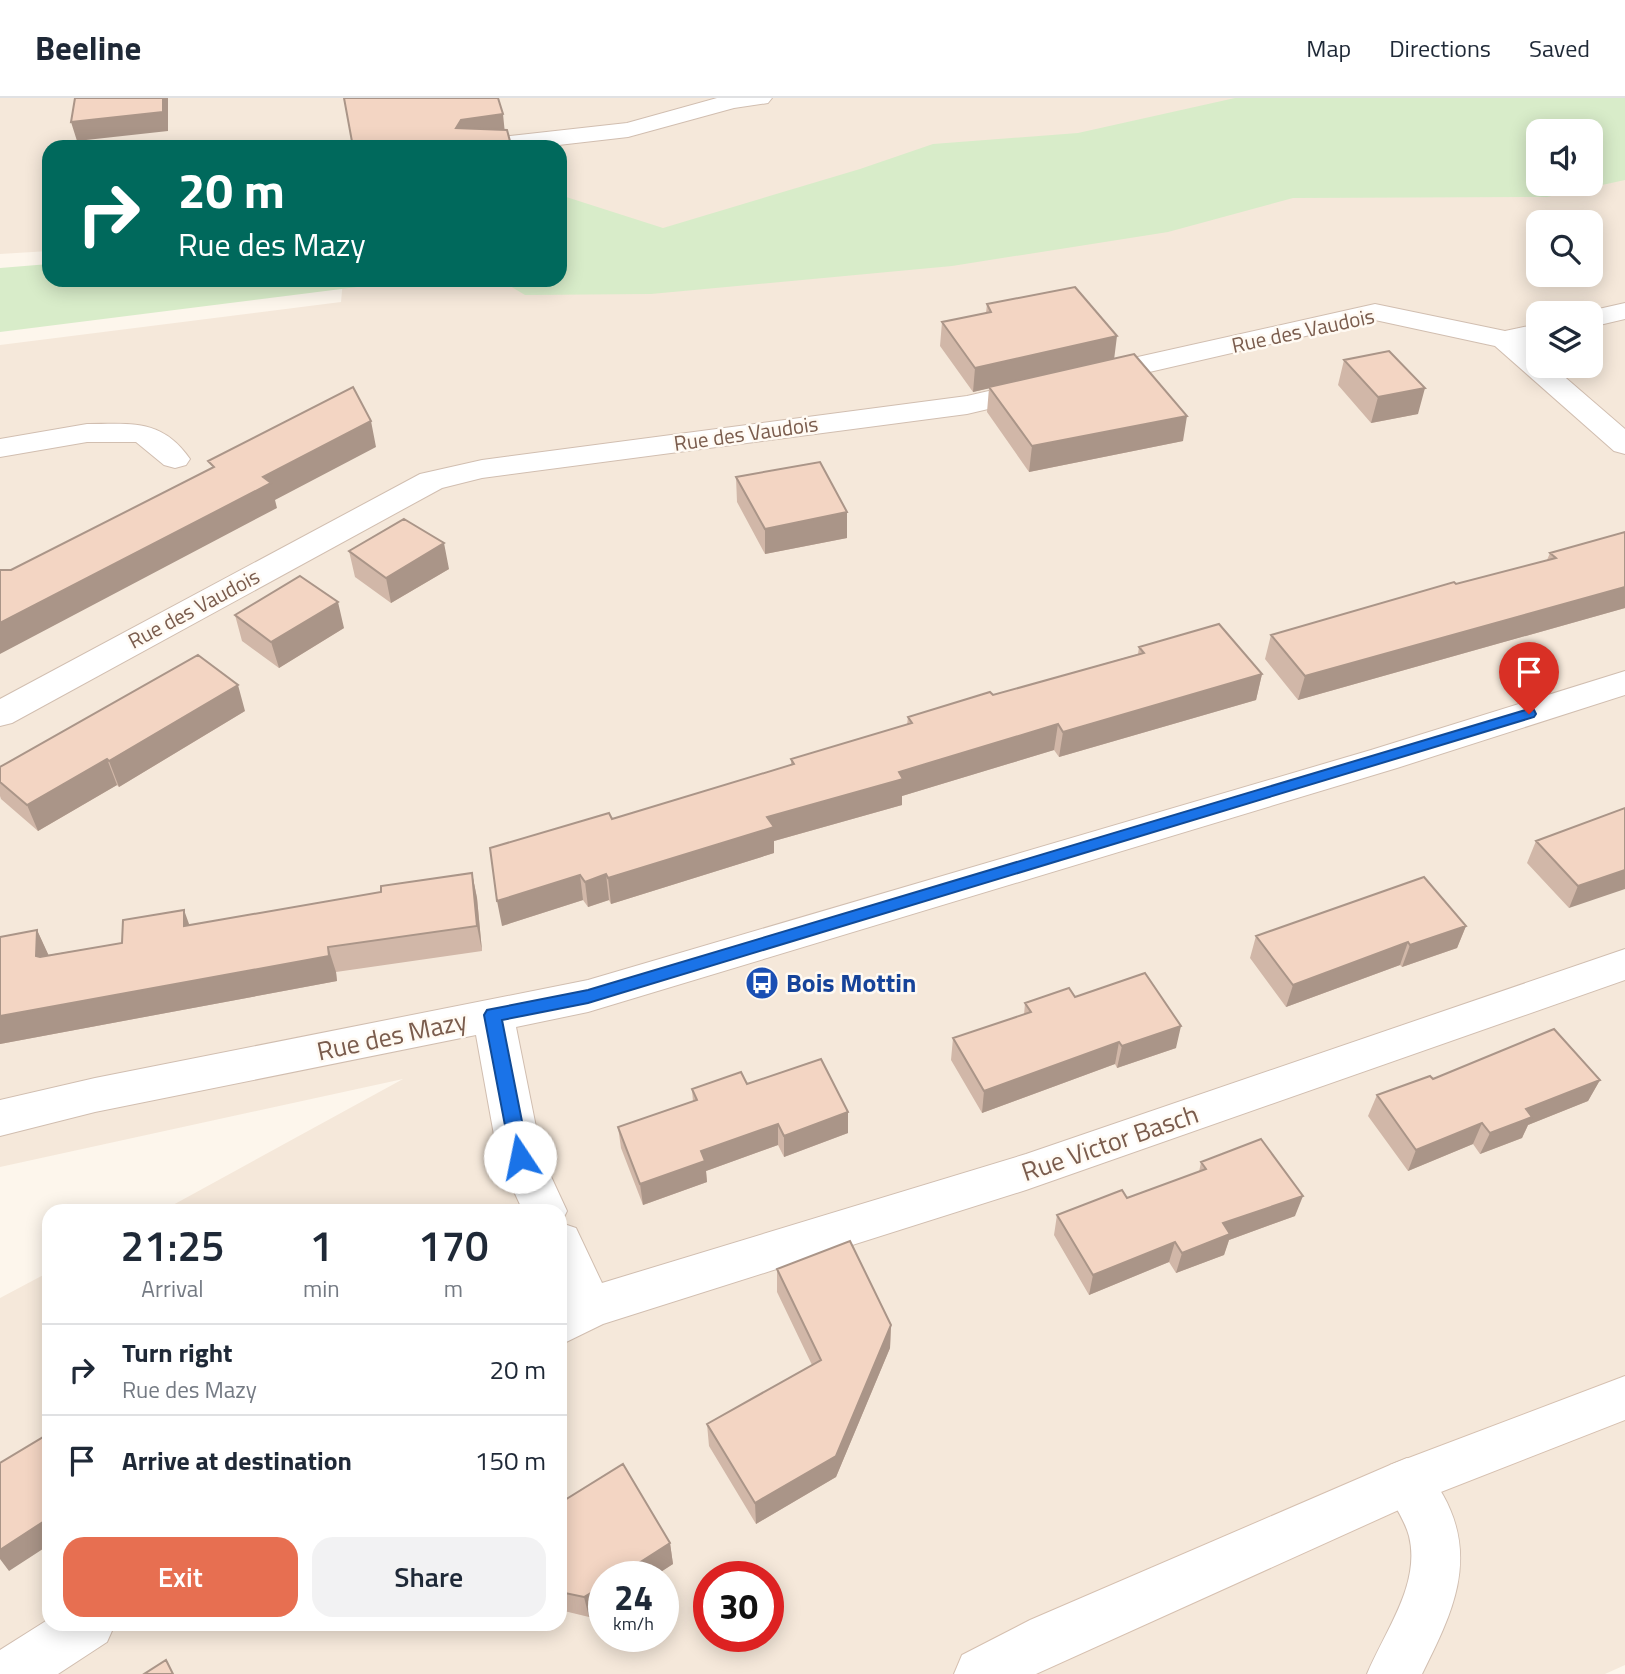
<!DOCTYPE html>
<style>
body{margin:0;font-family:"Titillium Web",sans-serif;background:#f2f2f3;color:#1f2937;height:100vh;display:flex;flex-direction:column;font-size:26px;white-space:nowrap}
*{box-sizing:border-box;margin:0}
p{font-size:23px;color:#747a83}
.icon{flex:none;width:38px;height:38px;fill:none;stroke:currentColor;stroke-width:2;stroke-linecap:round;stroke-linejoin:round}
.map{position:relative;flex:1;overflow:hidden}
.drawer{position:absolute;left:42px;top:1106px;width:525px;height:427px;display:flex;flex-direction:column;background:#fff;border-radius:21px;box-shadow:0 4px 18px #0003}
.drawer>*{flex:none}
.banner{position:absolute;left:42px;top:42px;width:525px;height:147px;border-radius:21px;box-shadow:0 4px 18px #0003;background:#00695c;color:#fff;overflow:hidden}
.tools{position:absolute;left:1526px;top:21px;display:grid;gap:14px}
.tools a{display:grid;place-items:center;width:77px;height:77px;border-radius:14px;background:#fff;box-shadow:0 4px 18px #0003;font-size:35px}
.speed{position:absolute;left:588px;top:1463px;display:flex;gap:14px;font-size:35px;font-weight:700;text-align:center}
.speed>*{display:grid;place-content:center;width:91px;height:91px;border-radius:50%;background:#fff;box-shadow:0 4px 18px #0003;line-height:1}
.speed small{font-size:18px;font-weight:400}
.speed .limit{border:10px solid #d22;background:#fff;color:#111}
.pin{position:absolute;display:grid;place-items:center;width:60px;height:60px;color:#fff;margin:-72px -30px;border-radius:50% 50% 50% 0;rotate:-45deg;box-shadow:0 0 7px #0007}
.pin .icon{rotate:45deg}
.me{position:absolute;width:77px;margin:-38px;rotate:349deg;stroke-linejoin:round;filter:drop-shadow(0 0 5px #0008)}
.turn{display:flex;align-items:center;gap:24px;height:147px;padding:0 21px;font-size:32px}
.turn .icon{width:91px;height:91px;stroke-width:2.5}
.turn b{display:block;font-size:49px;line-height:60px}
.eta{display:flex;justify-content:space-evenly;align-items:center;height:119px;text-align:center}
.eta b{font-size:42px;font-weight:600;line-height:49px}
.button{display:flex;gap:14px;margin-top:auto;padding:14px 21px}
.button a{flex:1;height:80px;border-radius:21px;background:#e76f51;color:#fff;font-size:28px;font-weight:600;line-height:80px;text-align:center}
.button a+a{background:#f2f2f3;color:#1f2937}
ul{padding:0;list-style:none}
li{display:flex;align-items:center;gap:21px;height:91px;padding:0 21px;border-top:2px solid #e0e1e3}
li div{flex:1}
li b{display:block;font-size:26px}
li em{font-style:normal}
header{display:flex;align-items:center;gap:42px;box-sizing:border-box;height:98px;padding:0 35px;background:#fff;border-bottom:2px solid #e0e1e3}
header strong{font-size:33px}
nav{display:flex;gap:38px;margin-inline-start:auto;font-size:24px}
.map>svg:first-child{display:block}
</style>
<header>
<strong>Beeline</strong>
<nav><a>Map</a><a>Directions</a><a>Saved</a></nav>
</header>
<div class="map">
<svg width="1625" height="1576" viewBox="0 0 1625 1576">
<rect width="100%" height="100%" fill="#fdf6ec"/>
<path fill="#f5e8da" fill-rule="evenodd" d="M0 0H1625V1567L1605 1576H0V1200L49 1174V1526H560V1113H162L403 981 0 1069V247L341 204 343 182H560V49H49V153L0 156ZM1538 33H1591V86H1538ZM1538 124H1591V177H1538ZM1538 215H1591V268H1538ZM604 1479H663V1538H604ZM709 1479H768V1538H709Z"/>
<path fill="#d8ecc9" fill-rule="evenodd" d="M1235 0H1625V82L1547 99 1293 100 1168 134 952 168 651 196 525 197 500 182H560V97L663 130 860 71 933 46 1078 35ZM1538 33H1591V86H1538Z
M49 166V182H374L373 187 0 234V170Z"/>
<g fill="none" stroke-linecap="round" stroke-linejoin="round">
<defs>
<path id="street" d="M717 0H772L768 5 734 10 628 39 541 49H461L464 44 473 42 627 25Z
M1625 205V221L1591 229V215H1581Z
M1375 206 1505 233 1538 226V242L1526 245 1538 256V268H1552L1625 331V356L1614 353 1495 248 1375 222 1093 287 1083 284 1078 278 1083 272 1093 269Z
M1037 282 1047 285 1052 291 1047 297 967 316 482 380 442 390 12 625 0 628V601L420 376 482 362 967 298Z
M87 326C130 326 162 320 190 361L186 367 175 370 164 367 136 344H87L0 359V341Z
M1625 573V597L1397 670 588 914 516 929 542 1059 567 1113 561 1125 576 1130 602 1185 1026 1056 1625 851V882L1026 1092 603 1226 560 1247V1202L563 1200 560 1194V1113H523L498 1059 476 937 95 1014 0 1038V1002L95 980 588 882 1371 652Z
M1407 1360C1428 1369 1432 1378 1443 1397 1479 1461 1452 1516 1422 1576H1367C1385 1533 1421 1486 1409 1438 1404 1419 1390 1402 1382 1384L1390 1367Z
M49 1521V1526H115L107 1544 58 1576H0V1552Z"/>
<path id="secondary" d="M1625 1278V1322L1423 1401 1036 1576H954L962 1557 1030 1522 1390 1367Z"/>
</defs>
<use href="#street" stroke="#d1beb0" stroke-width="2"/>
<use href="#secondary" stroke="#d6c0b0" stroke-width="2"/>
<use href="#street" fill="#fff" fill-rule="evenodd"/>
<use href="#secondary" fill="#fff" fill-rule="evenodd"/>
</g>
<path fill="#d1b7a8" d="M987 206 1114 260 1183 343 1029 374 987 314 989 290 973 294 940 248 942 224 986 215Z
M1344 262 1418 316 1371 325 1338 287Z
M736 379 847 440 765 456 737 404Z
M1625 434V510L1298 602 1265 561 1271 537 1547 462 1550 455Z
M349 453 449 471 391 505 355 479Z
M235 517 344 530 279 570 242 543Z
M1139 549 1262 576 1256 602 1059 659 1054 652 902 698V707L774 743V755L611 806 609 802 588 809 583 802 502 828 612 721 791 667V661L907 627 908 619 993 597 1138 556Z
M245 613 119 689 117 687 38 733 1 701 0 698V669Z
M1625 710 1569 810 1527 765 1536 743Z
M472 775 477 800 482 853 336 874 337 883 0 946V839L37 832 48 857 122 845 189 827 381 794Z
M1466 828 1457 850 1402 869 1400 867 1286 909 1250 860 1256 838Z
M1075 899 1176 950 1117 970 1115 966 982 1015 951 962 953 940 1024 917 1025 905Z
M1433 981 1600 982 1588 1003 1528 1027 1522 1040 1480 1056 1473 1046 1408 1073 1368 1018 1377 997Z
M747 986 848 1035 784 1059 778 1047 706 1073 707 1084 643 1107 621 1050 618 1029 693 1004 692 991Z
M1201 1064 1295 1118 1229 1142 1224 1157 1176 1175 1169 1164 1089 1197 1054 1137 1057 1117 1127 1100 1199 1074Z
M777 1171 891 1227 890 1250 836 1379 756 1426 709 1348 707 1326 812 1267 777 1194Z
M560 1405 670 1445 673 1466 589 1519 560 1512Z"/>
<path fill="#aa9588" d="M163 0H168V33L77 43 71 24Z
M503 16 505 36 456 30 461 22Z
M1117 238 1114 262 973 294 975 270Z
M1425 290 1418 316 1371 325 1378 299Z
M1187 318 1183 343 1029 374 1032 348Z
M371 323 376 349 275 402 277 410 0 556V525L263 379Z
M847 414V440L765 456V431Z
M444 445 449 471 391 505 386 480Z
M1625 489V510L1298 602 1305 578Z
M338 504 344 530 279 570 271 544Z
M1262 576 1256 602 1059 659 1063 634Z
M238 587 245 613 119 689 109 663Z
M1058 626 1054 652 902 698V707L774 743V755L611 806 608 780 767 719 899 674Z
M107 661 117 687 38 733 27 707Z
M1625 772V791L1569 810 1578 788Z
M472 775 477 800 482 853 477 828Z
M606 776 609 802 588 809 585 784Z
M580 777 583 802 502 828 497 803Z
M184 812 193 837 184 828Z
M1466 828 1457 850 1402 869 1410 847Z
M37 832 49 858 48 883 36 858Z
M1408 844 1400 867 1286 909 1293 887Z
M328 849 336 874 337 883 0 946V918Z
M1181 928 1176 950 1117 970 1122 948Z
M1119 944 1115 966 982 1015 984 993Z
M1600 982 1588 1003 1528 1027 1522 1040 1480 1056 1490 1035 1526 1011Z
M848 1014V1035L784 1059V1038Z
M1482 1025 1473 1046 1408 1073 1416 1052Z
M778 1026V1047L706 1073 707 1084 643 1107 640 1086 701 1053Z
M1303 1098 1295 1118 1229 1142 1224 1157 1176 1175 1182 1155 1223 1125Z
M1175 1144 1169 1164 1089 1197 1093 1177Z
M891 1227 890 1250 836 1379 756 1426 755 1405Z
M49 1420V1447L9 1473 0 1461V1452Z
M670 1445 673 1466 653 1479H617Z
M604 1487V1510L589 1519 584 1499Z"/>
<path fill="#f3d5c3" stroke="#aa9588" stroke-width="2" d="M75 0H163V14L71 24Z
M344 0H498L503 16 461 22 456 30 507 32 511 47 493 49H353Z
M1075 189 1117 238 975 270 942 224 991 214 987 206Z
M1389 253 1425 290 1378 299 1344 262Z
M1134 256 1187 318 1032 348 989 289Z
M353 289 371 323 263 379 271 385 0 525V472H11L214 369 208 363Z
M820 364 847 414 765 431 736 379Z
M404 421 444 445 386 480 349 453Z
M1625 434V489L1305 578 1271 537 1454 484 1456 486 1556 460 1550 455Z
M300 478 338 504 271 544 235 517Z
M1219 526 1262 576 1063 634 1058 626 899 674 903 681 767 719 774 729 608 780 606 776 585 784 580 777 497 803 490 750 609 715 612 721 794 666 791 661 912 625 908 619 990 594 993 597 1144 555 1139 549Z
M198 557 238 587 109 663 107 661 27 707 0 684V669Z
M1625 710V772L1578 788 1536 743Z
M472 775 477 828 328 849 329 858 0 918V839L37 832 36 858 40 859 122 845 123 822 184 812V828L381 794V788Z
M1424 779 1466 828 1410 847 1408 844 1293 887 1256 838Z
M1145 875 1181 928 1122 948 1119 944 984 993 953 940 1031 914 1025 905 1069 890 1075 899Z
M1554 931 1600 982 1526 1011 1532 1019 1490 1035 1482 1025 1416 1052 1377 997 1430 978 1433 981Z
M821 961 848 1014 784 1038 778 1026 701 1053 705 1063 640 1086 618 1029 697 1002 692 991 741 974 747 986Z
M1261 1041 1303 1098 1223 1125 1230 1136 1182 1155 1175 1144 1093 1177 1057 1117 1122 1092 1127 1100 1206 1071 1201 1064Z
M850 1143 891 1227 836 1358 755 1405 707 1326 821 1262 777 1171Z
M45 1338 49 1345V1420L0 1452V1365Z
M623 1366 670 1445 617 1479H604V1487L584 1499 560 1494V1405Z
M166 1562 173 1576H144Z"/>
<path fill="#1a73e8" stroke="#114b97" stroke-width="2" d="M1529 611 1534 612 1536 616 1534 619 588 905 502 922 529 1059 527 1065 520 1067 514 1065 511 1059 484 917 487 912 588 892Z"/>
<defs>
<symbol id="bus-disc" viewBox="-11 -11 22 22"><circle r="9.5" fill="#1a4fb4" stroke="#fffaf3"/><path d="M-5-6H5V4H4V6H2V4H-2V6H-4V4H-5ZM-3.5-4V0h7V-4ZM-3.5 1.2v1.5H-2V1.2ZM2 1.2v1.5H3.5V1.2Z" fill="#fff"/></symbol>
</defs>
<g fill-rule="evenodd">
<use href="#bus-disc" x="743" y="866" width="38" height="38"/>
</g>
<g text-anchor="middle" stroke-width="5" stroke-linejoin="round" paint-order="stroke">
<g font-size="21" fill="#7a5c4d" stroke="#fffaf3">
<text transform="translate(1303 233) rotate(-12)" y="7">Rue des Vaudois</text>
<text transform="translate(746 336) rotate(-8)" y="7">Rue des Vaudois</text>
<text transform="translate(194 511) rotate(-28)" y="7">Rue des Vaudois</text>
</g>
<g font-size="26" font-weight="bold" fill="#164399" stroke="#fffaf3" text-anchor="start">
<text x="786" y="894">Bois Mottin</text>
</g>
<g font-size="26" fill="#7a5c4d" stroke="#fffaf3">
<text transform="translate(392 938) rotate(-12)" y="9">Rue des Mazy</text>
<text transform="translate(1110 1045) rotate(-19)" y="9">Rue Victor Basch</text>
</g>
</g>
</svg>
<div class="tools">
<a><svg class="icon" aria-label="sound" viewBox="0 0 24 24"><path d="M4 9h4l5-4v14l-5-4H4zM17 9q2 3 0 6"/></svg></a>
<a><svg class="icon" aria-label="search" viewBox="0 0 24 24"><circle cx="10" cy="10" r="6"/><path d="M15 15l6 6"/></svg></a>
<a><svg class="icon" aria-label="layers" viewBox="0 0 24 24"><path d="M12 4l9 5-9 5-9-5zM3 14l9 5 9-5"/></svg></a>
</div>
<div class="speed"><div>24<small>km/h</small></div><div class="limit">30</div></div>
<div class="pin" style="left:1529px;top:616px;background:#d93025"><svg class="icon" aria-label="arrive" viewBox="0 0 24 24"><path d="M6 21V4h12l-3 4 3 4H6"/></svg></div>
<svg class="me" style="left:520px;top:1059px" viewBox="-20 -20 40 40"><circle r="19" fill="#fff"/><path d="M0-13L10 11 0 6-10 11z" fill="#1a73e8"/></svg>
<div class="banner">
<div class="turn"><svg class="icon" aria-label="right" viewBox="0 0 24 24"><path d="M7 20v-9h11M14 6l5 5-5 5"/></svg><div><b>20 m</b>Rue des Mazy</div></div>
</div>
<section class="drawer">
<div class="eta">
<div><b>21:25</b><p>Arrival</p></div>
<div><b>1</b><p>min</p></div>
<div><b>170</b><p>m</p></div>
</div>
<ul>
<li><svg class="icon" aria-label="right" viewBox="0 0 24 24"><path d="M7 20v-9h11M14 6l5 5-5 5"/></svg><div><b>Turn right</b><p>Rue des Mazy</p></div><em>20 m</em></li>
<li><svg class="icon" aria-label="arrive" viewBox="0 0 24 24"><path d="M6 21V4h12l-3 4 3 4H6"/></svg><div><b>Arrive at destination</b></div><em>150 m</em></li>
</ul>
<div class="button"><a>Exit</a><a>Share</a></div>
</section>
</div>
